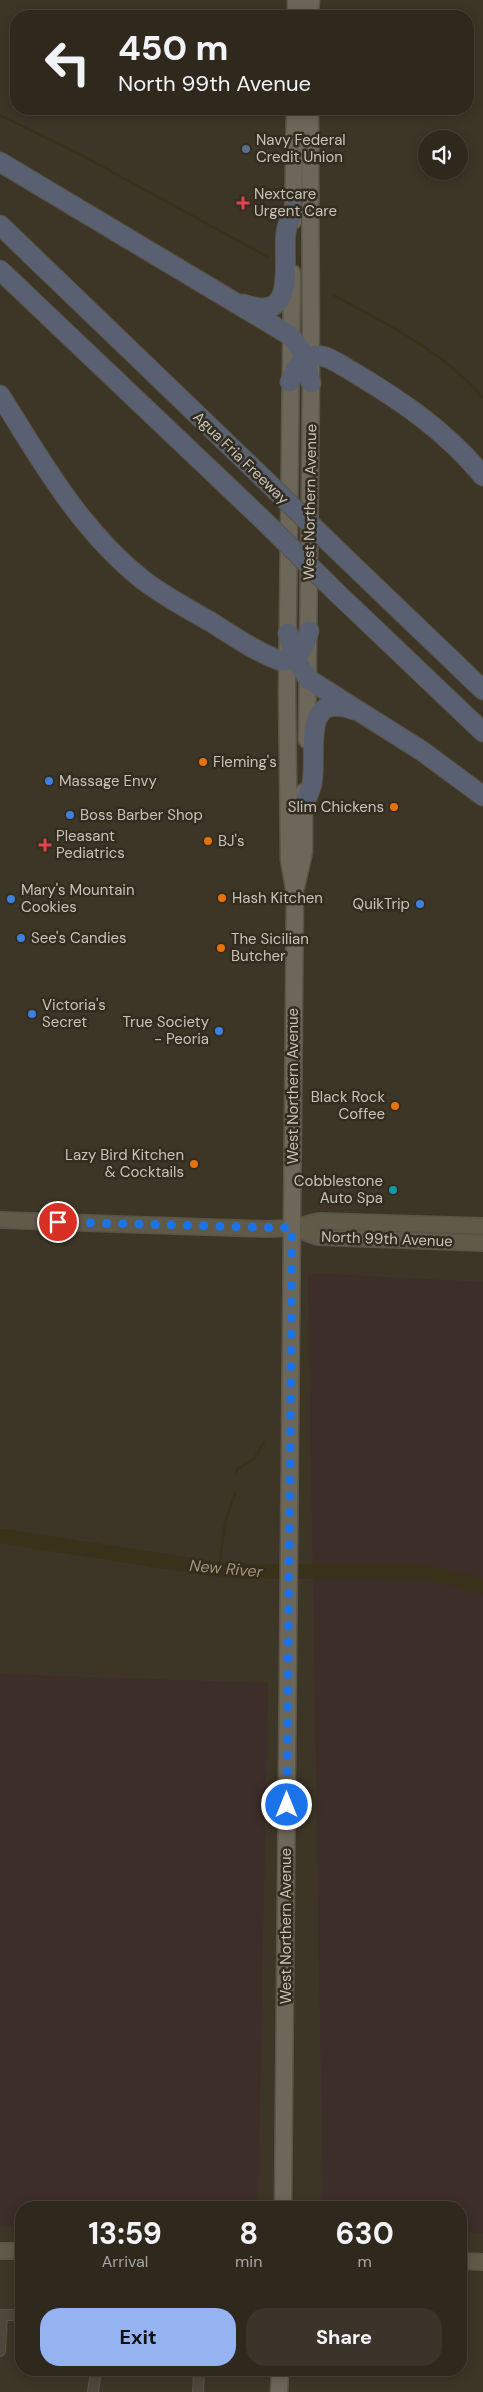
<!DOCTYPE html>
<style>
body{margin:0;font-family:"DM Sans",sans-serif;background:#3a342a;color:#f1f3f6;height:100vh;display:flex;flex-direction:column;font-size:19px;white-space:nowrap}
*{box-sizing:border-box;margin:0}
p{font-size:16px;color:#a7a6a4}
.icon{flex:none;width:28px;height:28px;fill:none;stroke:currentColor;stroke-width:2;stroke-linecap:round;stroke-linejoin:round}
.map{position:relative;flex:1;overflow:hidden}
.sheet{position:absolute;left:15px;top:2201px;width:452px;height:175px;display:flex;flex-direction:column;background:#2e281d;border-radius:20px;box-shadow:0 2px 12px #0003,0 0 0 1px #49443b}
.sheet>*{flex:none}
.banner{position:absolute;left:10px;top:10px;width:464px;height:105px;border-radius:20px;box-shadow:0 2px 12px #0003,0 0 0 1px #49443b;background:#2e281d;color:#f1f3f6;overflow:hidden}
.tools{position:absolute;left:418px;top:130px;display:grid;gap:10px}
.tools a{display:grid;place-items:center;width:50px;height:50px;border-radius:50%;background:#2e281d;box-shadow:0 2px 12px #0003,0 0 0 1px #49443b;font-size:25px}
.pin{position:absolute;display:grid;place-items:center;width:42px;height:42px;color:#fff;margin:-21px;border:2px solid #fff;border-radius:50%;box-shadow:0 1px 5px #0007}
.me{position:absolute;width:55px;margin:-28px;rotate:0deg;stroke-linejoin:round;filter:drop-shadow(0 0 4px #0008)}
.turn{display:flex;align-items:center;gap:18px;height:105px;padding:0 25px;font-size:22px}
.turn .icon{width:65px;height:65px;stroke-width:2.5}
.turn b{display:block;font-size:35px;line-height:42px}
.eta{display:flex;justify-content:space-evenly;align-items:center;height:85px;text-align:center}
.eta b{font-size:30px;font-weight:700;line-height:35px}
.button{display:flex;gap:10px;margin-top:auto;padding:10px 25px}
.button a{flex:1;height:58px;border-radius:20px;background:#95b2f1;color:#111;font-size:20px;font-weight:700;line-height:58px;text-align:center}
.button a+a{background:#3a342a;color:#f1f3f6}
.map>svg:first-child{display:block}
</style>
<div class="map">
<svg width="483" height="2392" viewBox="0 0 483 2392">
<rect width="100%" height="100%" fill="#3d3627"/>
<path fill="#3e2e29" d="M308 1273 483 1282V2234L461 2231V2208L323 2207Z
M0 1674 268 1683 258 2207 21 2208V2227L0 2226Z"/>
<g fill="none" stroke-linecap="round" stroke-linejoin="round">
<path stroke="#3a311b" stroke-width="2.5" d="M0 115 83 156 268 257
M333 295C387 324 443 351 483 398
M236 1476 237 1469 254 1459 264 1442
M219 1570 225 1523 235 1494"/>
<path stroke="#3a311b" stroke-width="15" d="M0 1536 228 1571 426 1572 483 1586"/>
<defs>
<path id="street" d="M0 2315H21
M0 2351 2 2315
M93 2392 96 2370
M198 2392 199 2370"/>
<path id="secondary" d="M0 1220 266 1229 292 1228 319 1221 483 1226
M292 1228 318 1237 483 1243
M0 2251H21
M461 2261 483 2262"/>
<path id="primary" d="M296 16V0
M310 16 311 0
M293 221 295 109
M307 740 311 383 310 109
M296 887 304 852V792
M283 2208 295 894 289 860 287 693 292 273
M279 2392 280 2370"/>
<path id="highway" d="M0 162 291 336 303 353 311 383
M0 225 263 478
M0 270 263 520
M244 304C299 324 282 263 286 232 287 225 291 217 293 210
M290 382C294 372 299 358 311 356 325 352 342 366 353 372 402 401 447 432 483 476
M0 395C42 462 80 530 143 580 164 596 188 609 211 622 233 636 256 652 281 661 299 661 305 647 309 631
M336 549 483 690
M335 591 483 732
M288 633 295 657 308 679 422 751 483 796
M304 804C307 797 311 790 312 783 318 753 299 690 354 710"/>
</defs>
<use href="#street" stroke="#595447" stroke-width="12"/>
<use href="#secondary" stroke="#595447" stroke-width="18"/>
<use href="#primary" stroke="#595447" stroke-width="19"/>
<use href="#highway" stroke="#585346" stroke-width="21"/>
<use href="#street" stroke="#4d483b" stroke-width="10"/>
<use href="#secondary" stroke="#605a49" stroke-width="15"/>
<use href="#primary" stroke="#6d6759" stroke-width="16"/>
<use href="#highway" stroke="#596072" stroke-width="19"/>
<defs>
<path id="highway-bridge" d="M263 478 336 549
M263 520 335 591"/>
</defs>
<use href="#highway-bridge" stroke="#585346" stroke-width="21" stroke-linecap="butt"/>
<use href="#highway-bridge" stroke="#596072" stroke-width="19"/>
</g>
<g fill="none" stroke-linecap="round" stroke-linejoin="round">
<path stroke="#1a73e8" stroke-width="9" stroke-dasharray="0 16.2" d="M58 1222 292 1228 287 1805"/>
</g>
<circle fill="#5c6f8a" stroke="#322d20" stroke-width="2" cx="246" cy="149" r="5"/>
<g fill="#e0444e" stroke="#322d20" stroke-width="2">
<path d="M240.5 195.5h5v5h5v5h-5v5h-5v-5h-5v-5h5z"/>
<path d="M42.5 837.5h5v5h5v5h-5v5h-5v-5h-5v-5h5z"/>
</g>
<g fill="#e8710a" stroke="#322d20" stroke-width="2">
<circle cx="203" cy="762" r="5"/>
<circle cx="394" cy="807" r="5"/>
<circle cx="208" cy="841" r="5"/>
<circle cx="222" cy="898" r="5"/>
<circle cx="221" cy="948" r="5"/>
<circle cx="395" cy="1106" r="5"/>
<circle cx="194" cy="1164" r="5"/>
</g>
<g fill="#3f7fe0" stroke="#322d20" stroke-width="2">
<circle cx="49" cy="781" r="5"/>
<circle cx="70" cy="815" r="5"/>
<circle cx="11" cy="899" r="5"/>
<circle cx="420" cy="904" r="5"/>
<circle cx="21" cy="938" r="5"/>
<circle cx="32" cy="1014" r="5"/>
<circle cx="219" cy="1031" r="5"/>
</g>
<circle fill="#0f9aa8" stroke="#322d20" stroke-width="2" cx="393" cy="1190" r="5"/>
<g text-anchor="middle" stroke-width="5" stroke-linejoin="round" paint-order="stroke">
<g font-size="15" fill="#c8c3b7" stroke="#322d20" text-anchor="start">
<text x="256" y="145">Navy Federal<tspan x="256" dy="17">Credit Union</tspan></text>
<text x="254" y="199">Nextcare<tspan x="254" dy="17">Urgent Care</tspan></text>
<text x="213" y="767">Fleming's</text>
<text x="59" y="786">Massage Envy</text>
<text x="384" y="812" text-anchor="end">Slim Chickens</text>
<text x="80" y="820">Boss Barber Shop</text>
<text x="56" y="841">Pleasant<tspan x="56" dy="17">Pediatrics</tspan></text>
<text x="218" y="846">BJ's</text>
<text x="21" y="895">Mary's Mountain<tspan x="21" dy="17">Cookies</tspan></text>
<text x="232" y="903">Hash Kitchen</text>
<text x="410" y="909" text-anchor="end">QuikTrip</text>
<text x="31" y="943">See's Candies</text>
<text x="231" y="944">The Sicilian<tspan x="231" dy="17">Butcher</tspan></text>
<text x="42" y="1010">Victoria's<tspan x="42" dy="17">Secret</tspan></text>
<text x="209" y="1027" text-anchor="end">True Society<tspan x="209" dy="17">- Peoria</tspan></text>
<text x="385" y="1102" text-anchor="end">Black Rock<tspan x="385" dy="17">Coffee</tspan></text>
<text x="184" y="1160" text-anchor="end">Lazy Bird Kitchen<tspan x="184" dy="17">&amp; Cocktails</tspan></text>
<text x="383" y="1186" text-anchor="end">Cobblestone<tspan x="383" dy="17">Auto Spa</tspan></text>
</g>
<g font-size="15" fill="#c8c3b7" stroke="#322d20">
<text transform="translate(241 458) rotate(44)" y="5">Agua Fria Freeway</text>
<text transform="translate(310 502) rotate(-89)" y="5">West Northern Avenue</text>
<text transform="translate(293 1086) rotate(-90)" y="5">West Northern Avenue</text>
<text transform="translate(387 1239) rotate(2)" y="5">North 99th Avenue</text>
<text transform="translate(286 1926) rotate(-90)" y="5">West Northern Avenue</text>
</g>
<g font-size="16" font-style="italic" fill="#a49473" stroke="#322d20">
<text transform="translate(226 1568) rotate(5)" y="6">New River</text>
</g>
</g>
</svg>
<div class="tools">
<a><svg class="icon" aria-label="sound" viewBox="0 0 24 24"><path d="M4 9h4l5-4v14l-5-4H4zM17 9q2 3 0 6"/></svg></a>
</div>
<div class="pin" style="left:58px;top:1222px;background:#d93025"><svg class="icon" aria-label="arrive" viewBox="0 0 24 24"><path d="M6 21V4h12l-3 4 3 4H6"/></svg></div>
<svg class="me" style="left:287px;top:1805px" viewBox="-20 -20 40 40"><circle r="17" fill="#1a73e8" stroke="#fff" stroke-width="3"/><path d="M0-11L8 9 0 5-8 9z" fill="#fff"/></svg>
<div class="banner">
<div class="turn"><svg class="icon" aria-label="left" viewBox="0 0 24 24"><path d="M17 20v-9H6M10 6l-5 5 5 5"/></svg><div><b>450 m</b>North 99th Avenue</div></div>
</div>
<section class="sheet">
<div class="eta">
<div><b>13:59</b><p>Arrival</p></div>
<div><b>8</b><p>min</p></div>
<div><b>630</b><p>m</p></div>
</div>
<div class="button"><a>Exit</a><a>Share</a></div>
</section>
</div>
